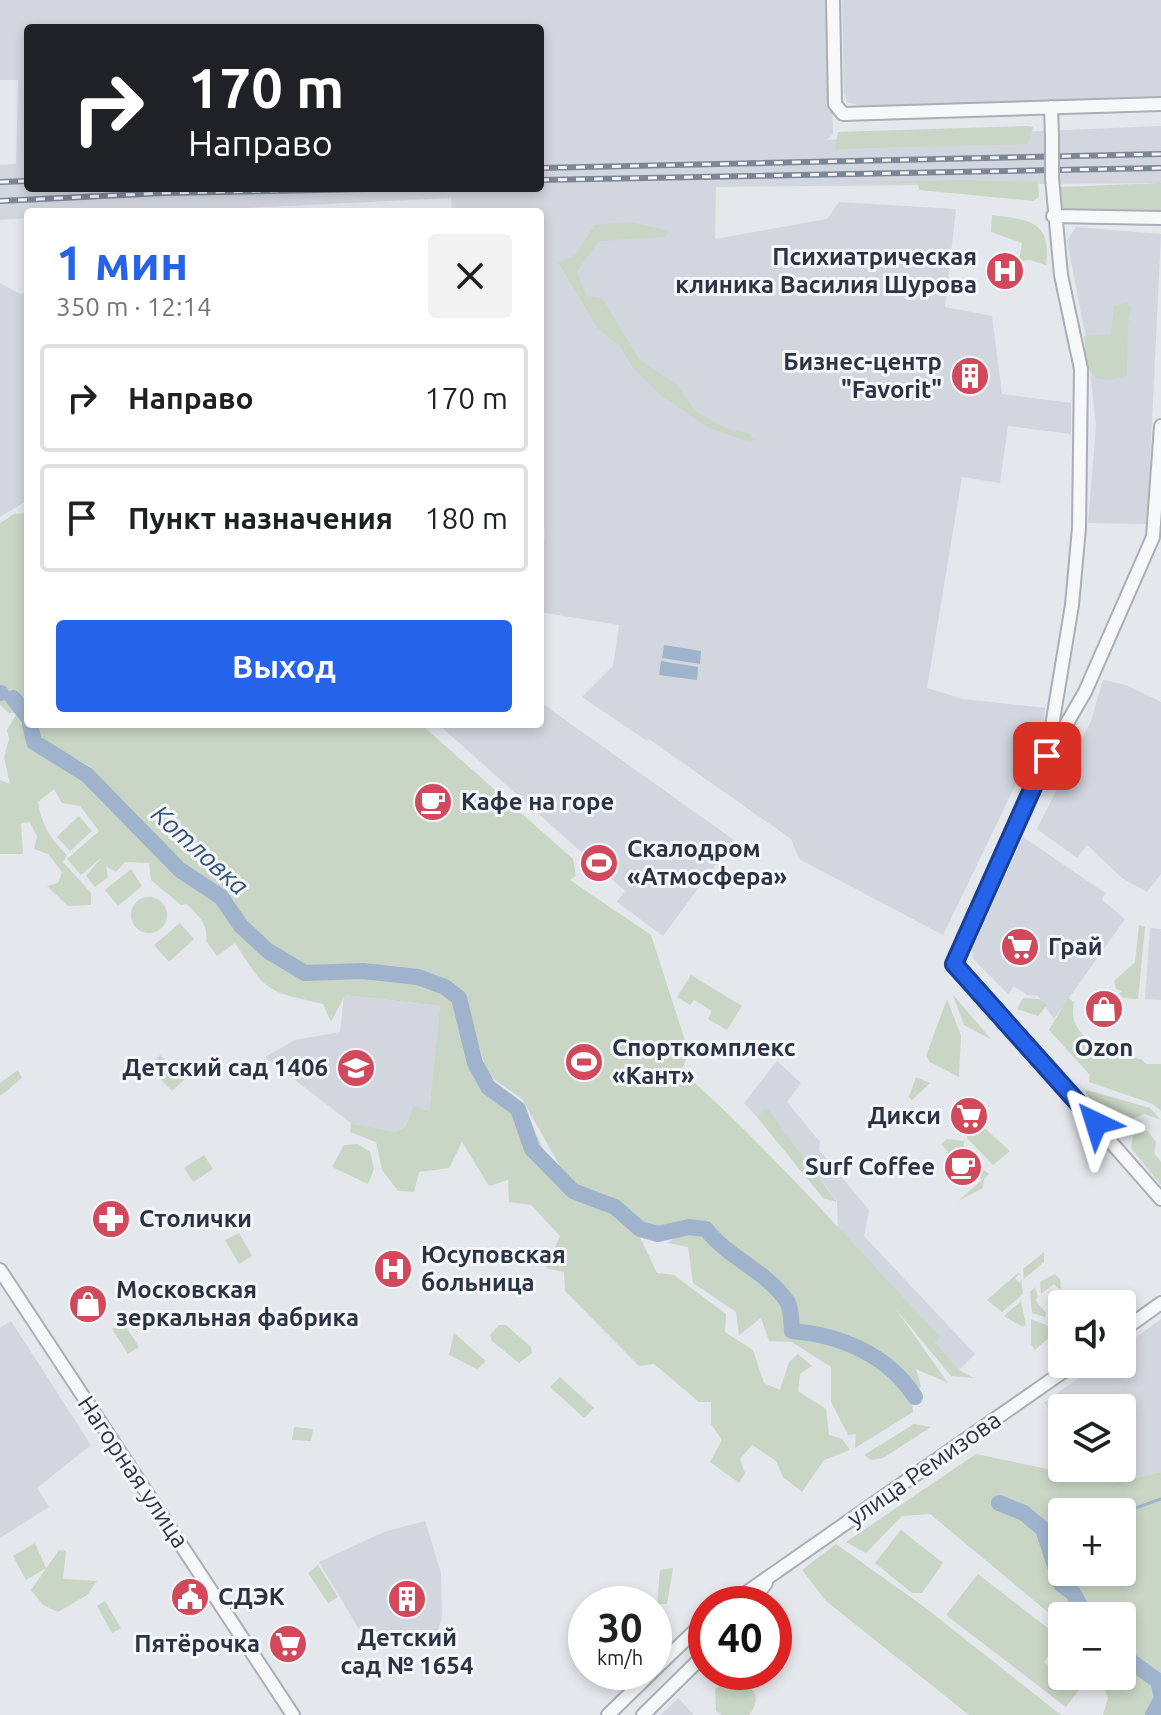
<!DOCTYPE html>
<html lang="ru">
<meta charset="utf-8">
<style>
body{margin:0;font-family:Ubuntu,sans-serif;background:#f2f2f2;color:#202124;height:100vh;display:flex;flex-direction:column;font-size:30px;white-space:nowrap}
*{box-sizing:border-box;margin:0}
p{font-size:26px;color:#757577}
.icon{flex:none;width:44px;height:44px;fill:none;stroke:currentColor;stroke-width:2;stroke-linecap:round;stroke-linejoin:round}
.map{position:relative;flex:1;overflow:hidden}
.drawer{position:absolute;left:24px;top:208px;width:520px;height:520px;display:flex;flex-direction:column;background:#fff;border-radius:8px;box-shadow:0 4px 12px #0003}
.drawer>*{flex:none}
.guide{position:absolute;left:24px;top:24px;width:520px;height:168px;border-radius:8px;box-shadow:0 4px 12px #0003;background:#202124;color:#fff;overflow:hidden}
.tools{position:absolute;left:1048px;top:1290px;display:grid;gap:16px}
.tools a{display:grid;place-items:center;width:88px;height:88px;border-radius:8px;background:#fff;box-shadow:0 4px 12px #0003;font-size:40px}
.speed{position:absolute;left:568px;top:1586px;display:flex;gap:16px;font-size:40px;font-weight:700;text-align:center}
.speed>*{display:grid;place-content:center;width:104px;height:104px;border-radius:50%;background:#fff;box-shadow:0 4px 12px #0003;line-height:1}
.speed small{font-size:20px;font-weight:400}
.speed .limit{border:12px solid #d22;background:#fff;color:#111}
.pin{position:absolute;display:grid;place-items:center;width:68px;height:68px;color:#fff;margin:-34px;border-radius:16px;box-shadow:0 4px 12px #0006}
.me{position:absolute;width:88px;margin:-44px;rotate:319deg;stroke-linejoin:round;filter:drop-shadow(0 0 6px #0008)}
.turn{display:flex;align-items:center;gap:28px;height:168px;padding:0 32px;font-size:36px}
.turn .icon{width:104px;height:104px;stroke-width:2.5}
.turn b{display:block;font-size:56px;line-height:68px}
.round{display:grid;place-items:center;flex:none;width:84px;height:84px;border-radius:8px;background:#f2f2f2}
.head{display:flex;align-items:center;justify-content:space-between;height:136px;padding:0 32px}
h1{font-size:48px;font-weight:700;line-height:60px;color:#2563eb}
.action{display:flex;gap:16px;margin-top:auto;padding:16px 32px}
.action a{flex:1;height:92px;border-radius:8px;background:#2563eb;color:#fff;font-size:32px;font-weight:700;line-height:92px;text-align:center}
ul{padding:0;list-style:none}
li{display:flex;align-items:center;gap:24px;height:108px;margin:0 16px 12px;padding:0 16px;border:4px solid #e0e0e0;border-radius:8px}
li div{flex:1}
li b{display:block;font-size:30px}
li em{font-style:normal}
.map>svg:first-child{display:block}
</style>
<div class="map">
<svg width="1161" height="1715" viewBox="0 0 1161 1715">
<rect width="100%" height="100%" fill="#e4e7ec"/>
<path fill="#d2d6de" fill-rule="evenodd" d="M0 0H830L833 134 826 140 1161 126V183L716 187 715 239 827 219 839 202 956 209 945 307 992 316 1002 394 1071 403V434L1008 426 1000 483 962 477 927 688 963 699 1045 708 1043 728 943 935 799 859 791 839 649 739 647 741 582 697 613 666 619 625 540 612 545 528 540 532V212H452L451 198 160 212H28V218L0 220V165L16 164 18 80H0ZM28 28H540V188H28Z
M842 0H1161V99L861 106 847 102 844 93Z
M1076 227 1161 234 1147 524 1088 523 1096 426 1087 344 1067 241Z
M0 283 20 294 28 291V500L0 517Z
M1103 680 1126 685 1161 702V874L1147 892 1122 878 1087 845 1077 858 1037 829 1091 721Z
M540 702 734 840 663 936 617 902 625 891 438 724H540Z
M1023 837 1105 893 1102 900 1125 919 1054 1019 1038 996 1027 995 1014 986 1008 994 973 959 972 949Z
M1150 928 1161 929V1000L1145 999Z
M344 995 440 1006 429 1113 395 1132 351 1123 265 1057 295 1040 340 1032Z
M777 1061 801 1083 787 1102 820 1142 819 1150 869 1210 864 1236 975 1354 959 1370 935 1342 940 1336 838 1230 837 1201 766 1108 757 1117 744 1103Z
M1161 1319V1472L1114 1483 1101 1468H1122V1408H1062V1424L1044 1403 1098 1364H1122V1347Z
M11 1321 91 1445 37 1488 49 1507 0 1538V1328Z
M425 1521 441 1573 442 1618 436 1636 360 1631 319 1562 384 1532Z
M678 1698 694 1715H661Z"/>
<path fill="#c9d6c5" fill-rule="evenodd" d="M1028 126 1033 127 1028 144 835 149 838 132Z
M965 180 1038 182 1039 197 1033 201 919 190 918 183 844 182Z
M1161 183V210L1062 209 1061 187Z
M992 215C1030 220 1052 221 1046 265L1030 260 1019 261 1022 243 991 232Z
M630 222 669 231 665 237 599 241 577 271 586 296 602 298 639 359 677 385 695 411 727 429 749 433 754 440 750 442 709 428 663 397 633 368 619 345 598 329 558 262 574 256 595 225Z
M1127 303 1131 308 1128 325 1127 375 1110 380 1096 378 1087 367 1084 336 1111 334 1114 306Z
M28 513V724L424 727 573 859 576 876 570 880 651 935 689 1053 681 1071C775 1153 854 1247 941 1337L935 1342 959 1370 974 1378 951 1376 895 1308 948 1383 916 1369 921 1386 912 1402 913 1412 855 1448 856 1434 848 1435 831 1402V1367L792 1342 769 1341 761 1318 739 1335 736 1312 693 1283 688 1247 668 1243 678 1235 636 1229 657 1273 674 1275 726 1314 725 1332 753 1350 764 1383 780 1390 789 1362 798 1354 812 1366 800 1374 798 1391 826 1409 829 1435 842 1439 850 1450 824 1460 802 1492 783 1477 776 1461 752 1445 740 1459 745 1473 739 1483 710 1462 722 1440 711 1424V1402H699L654 1364 639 1366 565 1291 564 1272 546 1268 560 1236 531 1205 509 1202 508 1180 489 1186 462 1142 449 1168 419 1172 414 1192 398 1191 382 1170 376 1142 350 1132 351 1123 395 1132 406 1126 414 1106 429 1112 440 1006 345 995 331 1022 323 1004C265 990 268 994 235 943L217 956 206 941C209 925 198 915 187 904L181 905 151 880 149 863 125 862 116 872 106 866 108 877 95 887 86 876 102 857 81 875 67 859 99 831 80 806 62 803 54 789 38 802C42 826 50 838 67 855L63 862 91 893V905L68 906 47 886 58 883 62 872 48 854 34 849 37 837 30 822 21 823 23 854H0V780L10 784 4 757 9 739 7 730 17 713H9L0 705V523L14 514ZM37 732 39 740 89 766 146 826 109 794 101 797 37 740ZM457 990 465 995 487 1074 522 1099 564 1173 603 1210 574 1198 543 1171 549 1163 525 1108 486 1076 476 1061Z
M79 816 92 831 70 851 57 837Z
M131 869 142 886 118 906 105 890Z
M131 915a18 18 0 1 1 36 0a18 18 0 1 1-36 0Z
M180 923 194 939 169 962 154 945Z
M1139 925 1145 927 1138 999 1123 998 1119 994 1122 991 1116 989 1114 981 1135 962Z
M691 975 742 1006 727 1030 708 1019 712 1011 694 1000 690 1005 677 997Z
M953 995 992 1040 964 1025Z
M1023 998 1039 999 1047 1005 1038 1016 1017 1009Z
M1068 998 1074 1002C1065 1040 1112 1055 1141 1059L1146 1064H1161V1111L1153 1104 1089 1082 1090 1075 1049 1030Z
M947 999 961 1036 959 1077 930 1062 926 1056Z
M160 1055 184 1080 172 1091 149 1067Z
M18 1070 22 1078 0 1096V1083Z
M1068 1072 1083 1089 1150 1108 1161 1120 1145 1114 1119 1123 1109 1120Z
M916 1077 930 1083 912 1100 909 1097Z
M766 1107 837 1202 823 1198 757 1117Z
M972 1117 1010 1151 993 1165 967 1138 968 1121Z
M1147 1130 1156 1142 1154 1153 1161 1162V1185L1131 1148 1133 1136Z
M947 1139 964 1141V1147L952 1157 941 1144Z
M358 1144 370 1152 374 1169 368 1184 332 1167 344 1145Z
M204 1155 213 1169 193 1182 184 1168Z
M966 1157 989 1174 984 1179 983 1188 958 1201 982 1180Z
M239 1233 252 1256 239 1264 225 1240Z
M1044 1252V1262L1024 1279 1023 1269Z
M1018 1273 1020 1274 1021 1277 1019 1274 1015 1278 1020 1283 1021 1279 1023 1294 1002 1312 987 1300Z
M1055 1274 1060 1279 1061 1290 1054 1284 1041 1294 1040 1282Z
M1035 1287 1038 1297 1035 1300 1046 1313 1045 1317 1032 1313 1030 1292Z
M1021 1301 1026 1325 1023 1327 1004 1316Z
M1031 1319 1051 1327 1048 1332 1052 1328 1055 1332 1035 1350 1031 1344Z
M123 1322 139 1347 128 1354 112 1329Z
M499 1325H506L531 1347 532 1353 519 1363 492 1341 490 1335Z
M454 1333 486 1361 477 1369 449 1355Z
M560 1377 594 1408 584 1418 550 1387Z
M914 1424 931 1427 883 1458 871 1460 864 1455Z
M294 1427 313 1429 311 1441 292 1440Z
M976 1454 1114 1483 1161 1472V1715H1103L1108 1698 1100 1676H1122V1616H1062V1624L930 1514 902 1516 866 1553 846 1542ZM1122 1512V1572H1062V1512Z
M901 1530 943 1563 922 1593H912L875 1563Z
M35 1543 46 1568 26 1580 13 1556Z
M836 1544 923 1606 1061 1715H969L826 1601 802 1570Z
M59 1550 66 1551 63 1579 97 1581 87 1595 58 1612 43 1605 31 1590Z
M318 1565 338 1597 328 1603 308 1573Z
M673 1568 667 1604H657L660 1570Z
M978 1574 1062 1639 1044 1662 1079 1690 1066 1707 946 1615Z
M105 1601 121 1628 112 1633 97 1606Z
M736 1673C751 1686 764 1696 749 1715H722L716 1711 715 1689Z"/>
<path fill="#9fb4cc" d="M664 645 701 651 700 664 662 658Z
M661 661 698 667 697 680 659 675Z"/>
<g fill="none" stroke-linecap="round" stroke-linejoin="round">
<path stroke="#9fb4cc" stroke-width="3" d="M1122 1513 1161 1499
M1043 1529 1062 1524"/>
<path stroke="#9fb4cc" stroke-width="16" d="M0 693H1
M13 698 28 717
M30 724 34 742 87 775 180 870 221 897 241 926 268 951 305 973 363 971 418 977 445 987 459 998 475 1063 488 1087 518 1109 532 1149 573 1191 615 1207 640 1229 658 1234 689 1227 706 1229C728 1258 765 1270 786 1300 792 1307 791 1322 792 1331 841 1335 888 1355 915 1397
M999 1503 1024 1513 1043 1529 1061 1584 1073 1593 1086 1616
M1122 1655 1158 1681 1161 1693
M1153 1715 1161 1700"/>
<defs>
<path id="tertiary" d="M833 0 835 104 843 114 1161 104
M1051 107 1052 136
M1052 178 1061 275 1081 369 1079 528 1072 605 1047 756 954 964 1161 1199
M1053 216 1161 218
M1053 747 1085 692 1153 537 1161 426
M0 1270 293 1715
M1122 1331 1161 1303
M730 1604 1074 1364
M750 1604 766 1583
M654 1670 706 1620
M608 1715 652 1672
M643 1715 706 1653"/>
</defs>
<use href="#tertiary" stroke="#a9aeb7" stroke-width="16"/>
<use href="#tertiary" stroke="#f7f8fa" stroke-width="12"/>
<defs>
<path id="rail" d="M540 168 1161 154
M540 180 1161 168
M0 182 28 181
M0 201 164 193 418 188"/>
</defs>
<use href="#rail" stroke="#7d8696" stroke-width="6"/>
<use href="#rail" stroke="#f4f6f9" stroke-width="3" stroke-dasharray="9" stroke-linecap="butt"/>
<defs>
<path id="tertiary-bridge" d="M1052 136V178"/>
</defs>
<use href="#tertiary-bridge" stroke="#a9aeb7" stroke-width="16" stroke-linecap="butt"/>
<use href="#tertiary-bridge" stroke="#f7f8fa" stroke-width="12"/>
</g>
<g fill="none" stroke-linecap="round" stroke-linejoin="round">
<defs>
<path id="route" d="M1047 756 954 964 1096 1123"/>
</defs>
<use href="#route" stroke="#184099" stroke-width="20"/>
<use href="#route" stroke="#2563eb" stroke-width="14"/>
</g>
<defs>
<symbol id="hospital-disc" viewBox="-11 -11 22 22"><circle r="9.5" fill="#d1495b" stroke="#f4f6f9"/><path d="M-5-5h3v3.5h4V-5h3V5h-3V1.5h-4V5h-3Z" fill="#fff"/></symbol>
<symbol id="building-disc" viewBox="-11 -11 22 22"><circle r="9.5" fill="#d1495b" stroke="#f4f6f9"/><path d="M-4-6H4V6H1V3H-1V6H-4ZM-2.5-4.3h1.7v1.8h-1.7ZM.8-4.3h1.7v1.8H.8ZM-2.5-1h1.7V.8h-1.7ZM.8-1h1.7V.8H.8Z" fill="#fff"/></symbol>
<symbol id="cafe-disc" viewBox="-11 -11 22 22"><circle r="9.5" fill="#d1495b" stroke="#f4f6f9"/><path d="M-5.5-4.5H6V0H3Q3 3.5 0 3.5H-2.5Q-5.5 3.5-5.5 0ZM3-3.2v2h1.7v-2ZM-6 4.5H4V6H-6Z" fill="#fff"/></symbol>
<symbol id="stadium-disc" viewBox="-11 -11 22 22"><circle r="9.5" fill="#d1495b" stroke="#f4f6f9"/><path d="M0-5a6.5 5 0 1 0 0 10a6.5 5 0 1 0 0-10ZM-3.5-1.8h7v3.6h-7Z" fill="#fff"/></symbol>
<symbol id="supermarket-disc" viewBox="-11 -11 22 22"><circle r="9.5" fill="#d1495b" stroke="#f4f6f9"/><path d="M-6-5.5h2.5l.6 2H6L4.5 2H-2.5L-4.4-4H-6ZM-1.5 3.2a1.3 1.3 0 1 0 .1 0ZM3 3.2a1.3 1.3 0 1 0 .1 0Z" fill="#fff"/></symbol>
<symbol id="shop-disc" viewBox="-11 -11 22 22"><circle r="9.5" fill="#d1495b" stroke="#f4f6f9"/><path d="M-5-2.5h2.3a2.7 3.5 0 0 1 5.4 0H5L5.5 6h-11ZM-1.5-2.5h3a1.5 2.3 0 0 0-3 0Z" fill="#fff"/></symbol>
<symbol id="school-disc" viewBox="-11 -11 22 22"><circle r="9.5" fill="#d1495b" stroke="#f4f6f9"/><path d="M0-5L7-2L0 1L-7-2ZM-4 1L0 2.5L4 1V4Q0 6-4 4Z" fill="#fff"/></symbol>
<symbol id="pharmacy-disc" viewBox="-11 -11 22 22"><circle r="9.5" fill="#d1495b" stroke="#f4f6f9"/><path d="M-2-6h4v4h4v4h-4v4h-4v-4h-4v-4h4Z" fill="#fff"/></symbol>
<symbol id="civic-disc" viewBox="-11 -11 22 22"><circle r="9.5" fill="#d1495b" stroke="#f4f6f9"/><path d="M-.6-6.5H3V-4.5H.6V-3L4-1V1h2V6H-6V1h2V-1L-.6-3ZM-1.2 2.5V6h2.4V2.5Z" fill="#fff"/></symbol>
</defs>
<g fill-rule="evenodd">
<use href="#hospital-disc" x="983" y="249" width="44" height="44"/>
<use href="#building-disc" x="948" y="354" width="44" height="44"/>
<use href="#cafe-disc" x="411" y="780" width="44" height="44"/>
<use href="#stadium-disc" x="577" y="841" width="44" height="44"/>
<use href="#supermarket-disc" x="998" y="925" width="44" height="44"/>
<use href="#shop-disc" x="1082" y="987" width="44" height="44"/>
<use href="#stadium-disc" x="562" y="1040" width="44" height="44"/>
<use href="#school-disc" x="334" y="1046" width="44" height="44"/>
<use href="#supermarket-disc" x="947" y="1094" width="44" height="44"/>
<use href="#cafe-disc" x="941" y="1145" width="44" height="44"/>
<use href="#pharmacy-disc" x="89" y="1197" width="44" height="44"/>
<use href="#hospital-disc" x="371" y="1247" width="44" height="44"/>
<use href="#shop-disc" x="66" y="1282" width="44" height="44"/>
<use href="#civic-disc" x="168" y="1575" width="44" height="44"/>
<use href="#building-disc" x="385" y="1577" width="44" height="44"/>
<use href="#supermarket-disc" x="266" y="1622" width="44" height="44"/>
</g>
<g text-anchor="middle" stroke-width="6" stroke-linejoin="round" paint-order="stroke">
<g font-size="24" font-weight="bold" fill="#2b3445" stroke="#f4f6f9" text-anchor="start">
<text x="977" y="265" text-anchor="end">Психиатрическая<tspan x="977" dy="28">клиника Василия Шурова</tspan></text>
<text x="942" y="370" text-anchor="end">Бизнес-центр<tspan x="942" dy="28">"Favorit"</tspan></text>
<text x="461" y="810">Кафе на горе</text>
<text x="627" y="857">Скалодром<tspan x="627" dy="28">«Атмосфера»</tspan></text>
<text x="1048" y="955">Грай</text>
<text x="612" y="1056">Спорткомплекс<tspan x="612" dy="28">«Кант»</tspan></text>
<text x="1104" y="1056" text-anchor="middle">Ozon</text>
<text x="328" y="1076" text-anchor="end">Детский сад 1406</text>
<text x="941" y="1124" text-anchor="end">Дикси</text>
<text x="935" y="1175" text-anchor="end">Surf Coffee</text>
<text x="139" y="1227">Столички</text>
<text x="421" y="1263">Юсуповская<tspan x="421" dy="28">больница</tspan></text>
<text x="116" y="1298">Московская<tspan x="116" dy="28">зеркальная фабрика</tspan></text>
<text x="218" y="1605">СДЭК</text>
<text x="407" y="1646" text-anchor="middle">Детский<tspan x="407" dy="28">сад № 1654</tspan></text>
<text x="260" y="1652" text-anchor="end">Пятёрочка</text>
</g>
<g font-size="24" fill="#2b3445" stroke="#f4f6f9">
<text transform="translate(924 1469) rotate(-35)" y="8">улица Ремизова</text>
<text transform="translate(133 1472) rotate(56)" y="8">Нагорная улица</text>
</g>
<g font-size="26" font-style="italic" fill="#34527a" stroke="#f4f6f9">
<text transform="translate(200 850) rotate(42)" y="9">Котловка</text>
</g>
</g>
</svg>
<div class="tools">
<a><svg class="icon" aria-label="sound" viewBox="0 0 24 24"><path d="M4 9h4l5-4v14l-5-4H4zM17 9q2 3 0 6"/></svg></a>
<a><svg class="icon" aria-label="layers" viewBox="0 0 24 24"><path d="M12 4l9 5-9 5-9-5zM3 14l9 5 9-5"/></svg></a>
<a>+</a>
<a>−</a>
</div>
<div class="speed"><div>30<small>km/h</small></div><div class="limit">40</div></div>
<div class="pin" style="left:1047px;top:756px;background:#d93025"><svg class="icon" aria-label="arrive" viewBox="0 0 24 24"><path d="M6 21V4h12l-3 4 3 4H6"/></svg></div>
<svg class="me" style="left:1096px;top:1123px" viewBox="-20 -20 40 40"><path d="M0-17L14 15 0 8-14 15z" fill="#2563eb" stroke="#fff" stroke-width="4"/></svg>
<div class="guide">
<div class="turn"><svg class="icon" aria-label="right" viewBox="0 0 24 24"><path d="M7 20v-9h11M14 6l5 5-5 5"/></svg><div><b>170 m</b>Направо</div></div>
</div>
<section class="drawer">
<div class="head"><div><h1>1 мин</h1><p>350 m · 12:14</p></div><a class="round"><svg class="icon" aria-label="close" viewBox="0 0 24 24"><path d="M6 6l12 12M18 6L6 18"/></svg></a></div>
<ul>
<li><svg class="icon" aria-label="right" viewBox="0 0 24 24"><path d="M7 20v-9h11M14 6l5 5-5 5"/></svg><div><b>Направо</b></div><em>170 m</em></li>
<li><svg class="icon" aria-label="arrive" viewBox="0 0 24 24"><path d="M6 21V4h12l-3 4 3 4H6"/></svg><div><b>Пункт назначения</b></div><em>180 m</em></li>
</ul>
<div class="action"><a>Выход</a></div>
</section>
</div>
